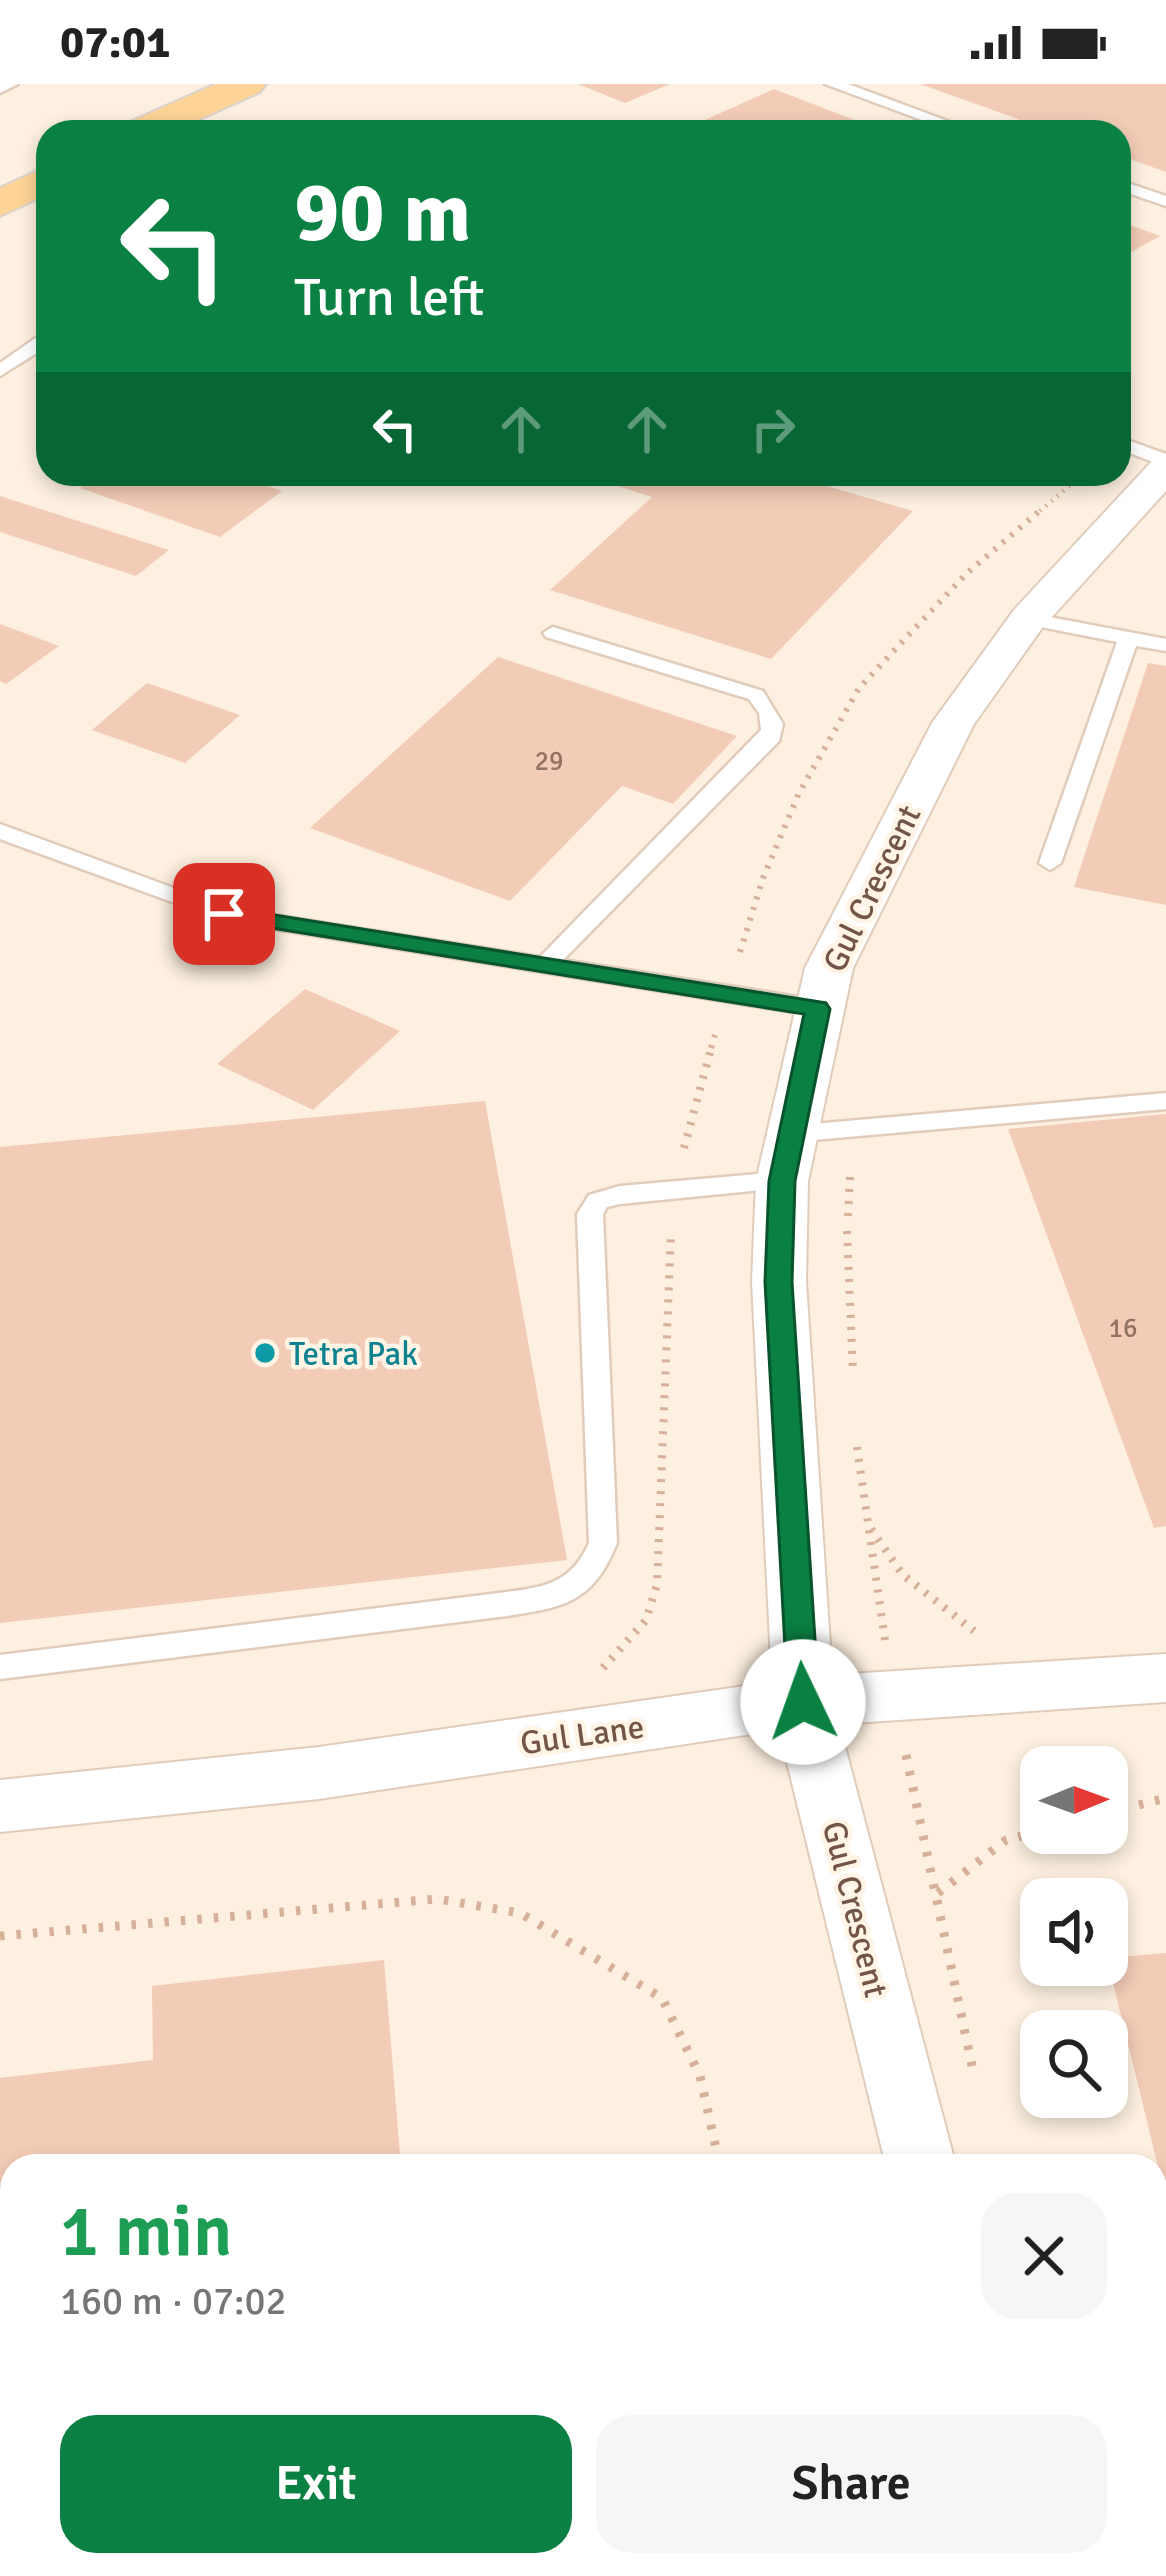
<!DOCTYPE html>
<meta charset="utf-8">
<style>
body{margin:0;font-family:Signika,sans-serif;background:#f6f6f6;color:#222;height:100vh;display:flex;flex-direction:column;font-size:45px;white-space:nowrap}
*{box-sizing:border-box;margin:0}
p{font-size:39px;color:#767676}
.icon{flex:none;width:66px;height:66px;fill:none;stroke:currentColor;stroke-width:2;stroke-linecap:round;stroke-linejoin:round}
.map{position:relative;flex:1;overflow:hidden}
.sheet{position:absolute;left:0px;top:2070px;width:1167px;height:423px;display:flex;flex-direction:column;background:#fff;border-radius:36px 36px 0 0;box-shadow:0 6px 18px #0003}
.sheet>*{flex:none}
.hud{position:absolute;left:36px;top:36px;width:1095px;height:366px;border-radius:36px;box-shadow:0 6px 18px #0003;background:#0b8043;color:#fff;overflow:hidden}
.needle{width:78px;rotate:89deg}
.tools{position:absolute;left:1020px;top:1662px;display:grid;gap:24px}
.tools a{display:grid;place-items:center;width:108px;height:108px;border-radius:24px;background:#fff;box-shadow:0 6px 18px #0003;font-size:60px}
.pin{position:absolute;display:grid;place-items:center;width:102px;height:102px;color:#fff;margin:-51px;border-radius:24px;box-shadow:0 6px 18px #0006}
.me{position:absolute;width:132px;margin:-66px;rotate:357deg;stroke-linejoin:round;filter:drop-shadow(0 0 9px #0008)}
.turn{display:flex;align-items:center;gap:42px;height:252px;padding:0 60px;font-size:54px}
.turn .icon{width:156px;height:156px;stroke-width:2.5}
.turn b{display:block;font-size:84px;line-height:102px}
.lanes{display:flex;align-items:center;height:114px;padding:0 60px;background:#0003;justify-content:center;gap:60px;direction:ltr}
.lanes .off{opacity:.35}
.round{display:grid;place-items:center;flex:none;width:126px;height:126px;border-radius:36px;background:#f6f6f6}
.overview{display:flex;align-items:center;justify-content:space-between;height:204px;padding:0 60px}
h1{font-size:72px;font-weight:600;line-height:90px;color:#1e9e55}
.primary-button{display:flex;gap:24px;margin-top:auto;padding:24px 60px}
.primary-button a{flex:1;height:138px;border-radius:36px;background:#0b8043;color:#fff;font-size:48px;font-weight:600;line-height:138px;text-align:center}
.primary-button a+a{background:#f6f6f6;color:#222}
.status{display:flex;justify-content:space-between;align-items:center;height:84px;padding:0 60px;background:#fff;direction:ltr}
.status svg{height:33px;fill:currentColor}
.map>svg:first-child{display:block}
</style>
<div class="status"><b>07:01</b><svg viewBox="0 0 49 12"><path d="M0 12V9h3v3zM5 12V6h3v6zM10 12V3h3v9zM15 12V0h3v12zM26 1h20v11H26zM47 4h2v5h-2z"/></svg></div>
<div class="map">
<svg width="1166" height="2492" viewBox="0 0 1166 2492">
<rect width="100%" height="100%" fill="#fdf0e0"/>
<path fill="#f3ccb7" d="M578 0H670L625 19Z
M920 0H1166V88L1119 71V48H1054Z
M774 5 886 48H678Z
M1119 137 1160 152 1119 175Z
M100 390H232L282 407 220 453 80 404Z
M580 390H785L913 427 771 575 550 506 652 413Z
M0 412 169 466 136 492 0 448Z
M0 540 59 562 6 600 0 597Z
M498 573 737 652 673 720 622 702 510 817 310 744Z
M1148 579 1166 582V821L1074 803Z
M147 599 240 631 185 679 92 646Z
M305 905 400 947 313 1026 217 980Z
M485 1017 567 1476 0 1539V1063Z
M1166 1030V1442L1154 1444 1008 1045Z
M1166 1869V2107H1164L1107 1874Z
M384 1876 401 2082H12V2481H436L437 2492H0V1994L153 1976 152 1902Z"/>
<g fill="none" stroke-linecap="round" stroke-linejoin="round">
<defs>
<path id="lane" d="M0 0H18L0 9Z
M825 0H848L977 48H954Z
M1119 96 1166 112V122L1119 106Z
M37 253H48V262L0 292V279Z
M1119 353 1166 370V383L1119 365Z
M1028 529 1166 555V567L1136 562 1061 779 1050 786 1039 779 1117 558 1021 539V531Z
M553 543 763 607 783 640 779 657 563 876 818 916 826 919 830 924 826 929 818 932 224 837 0 755V740L228 824 540 873 761 646 759 629 749 615 546 553 543 549Z
M1166 1009V1025L790 1058 777 1050 790 1042Z
M782 1088 795 1097 791 1103 620 1120 607 1123 603 1130 617 1459C593 1518 566 1523 507 1532L0 1595V1571L507 1508C546 1503 572 1498 589 1459L577 1130 589 1111 620 1102Z"/>
<path id="street" d="M1166 373V407L1042 544 974 640 853 884 808 1097 806 1198 832 1591 1166 1570V1618L839 1640 956 2082H886L779 1646 319 1715 0 1748V1696L319 1663 772 1598 752 1198 756 1097 805 884 932 639 1014 526 1153 376Z
M984 2481H1062L1065 2492H987Z"/>
<path id="primary" d="M216 0H266L260 8 171 48H120L125 40Z
M48 82V110L0 132V104Z"/>
</defs>
<use href="#lane" stroke="#e1ccbc" stroke-width="5"/>
<use href="#street" stroke="#e1ccbc" stroke-width="4"/>
<use href="#primary" stroke="#dbd3cf" stroke-width="4"/>
<path stroke="#d7b09a" stroke-width="4.5" stroke-dasharray="1.5 6" stroke-linecap="butt" d="M1040 427 1083 390"/>
<path stroke="#d7b09a" stroke-width="6" stroke-dasharray="3 8" stroke-linecap="butt" d="M740 868 763 794 799 709 859 604 966 490 1043 424
M711 964 715 951"/>
<path stroke="#d7b09a" stroke-width="8" stroke-dasharray="3 9" stroke-linecap="butt" d="M684 1064 712 961
M848 1132 850 1093
M847 1147 853 1288
M857 1363 885 1556
M871 1445 903 1491 974 1547
M603 1584 646 1536 657 1501 671 1149"/>
<path stroke="#d7b09a" stroke-width="9" stroke-dasharray="4.5 12" stroke-linecap="butt" d="M906 1671 974 1991
M1107 1729 1166 1714
M938 1809 1006 1756 1041 1747
M0 1852 437 1815 520 1829 662 1914 700 1992 720 2082
M811 2481 814 2492"/>
<use href="#lane" fill="#fff" fill-rule="evenodd"/>
<use href="#street" fill="#fff" fill-rule="evenodd"/>
<use href="#primary" fill="#fdd396" fill-rule="evenodd"/>
</g>
<path fill="#0b8043" stroke="#07532c" stroke-width="3" d="M224 823 826 919 830 925 795 1097 792 1198 819 1618 814 1626 803 1630 792 1626 788 1618 765 1198 769 1097 804 930 216 835V825Z"/>
<circle fill="#0f9aa8" stroke="#fff4e6" stroke-width="4.5" cx="265" cy="1269" r="12"/>
<g text-anchor="middle" stroke-width="9" stroke-linejoin="round" paint-order="stroke">
<g font-size="27" fill="#937363">
<text x="549" y="686">29</text>
<text x="1123" y="1253">16</text>
</g>
<g font-size="33" fill="#735547" stroke="#fff4e6">
<text transform="translate(871 804) rotate(-64)" y="12">Gul Crescent</text>
<text transform="translate(582 1650) rotate(-8)" y="12">Gul Lane</text>
<text transform="translate(856 1825) rotate(76)" y="12">Gul Crescent</text>
</g>
<g font-size="33" fill="#0d838f" stroke="#fff4e6" text-anchor="start">
<text x="289" y="1281">Tetra Pak</text>
</g>
</g>
</svg>
<div class="tools">
<a><svg class="needle" viewBox="-14 -14 28 28"><path d="M0-13l5 13h-10z" fill="#e53935"/><path d="M0 13l5-13h-10z" fill="#767676"/></svg></a>
<a><svg class="icon" aria-label="sound" viewBox="0 0 24 24"><path d="M4 9h4l5-4v14l-5-4H4zM17 9q2 3 0 6"/></svg></a>
<a><svg class="icon" aria-label="search" viewBox="0 0 24 24"><circle cx="10" cy="10" r="6"/><path d="M15 15l6 6"/></svg></a>
</div>
<div class="pin" style="left:224px;top:830px;background:#d93025"><svg class="icon" aria-label="arrive" viewBox="0 0 24 24"><path d="M6 21V4h12l-3 4 3 4H6"/></svg></div>
<svg class="me" style="left:803px;top:1618px" viewBox="-20 -20 40 40"><circle r="19" fill="#fff"/><path d="M0-13L10 11 0 6-10 11z" fill="#0b8043"/></svg>
<div class="hud">
<div class="turn"><svg class="icon" aria-label="left" viewBox="0 0 24 24"><path d="M17 20v-9H6M10 6l-5 5 5 5"/></svg><div><b>90 m</b>Turn left</div></div>
<div class="lanes"><svg class="icon" aria-label="left" viewBox="0 0 24 24"><path d="M17 20v-9H6M10 6l-5 5 5 5"/></svg><svg class="icon off" aria-label="ahead" viewBox="0 0 24 24"><path d="M12 20V5M6 11l6-6 6 6"/></svg><svg class="icon off" aria-label="ahead" viewBox="0 0 24 24"><path d="M12 20V5M6 11l6-6 6 6"/></svg><svg class="icon off" aria-label="right" viewBox="0 0 24 24"><path d="M7 20v-9h11M14 6l5 5-5 5"/></svg></div>
</div>
<section class="sheet">
<div class="overview"><div><h1>1 min</h1><p>160 m · 07:02</p></div><a class="round"><svg class="icon" aria-label="close" viewBox="0 0 24 24"><path d="M6 6l12 12M18 6L6 18"/></svg></a></div>
<div class="primary-button"><a>Exit</a><a>Share</a></div>
</section>
</div>
